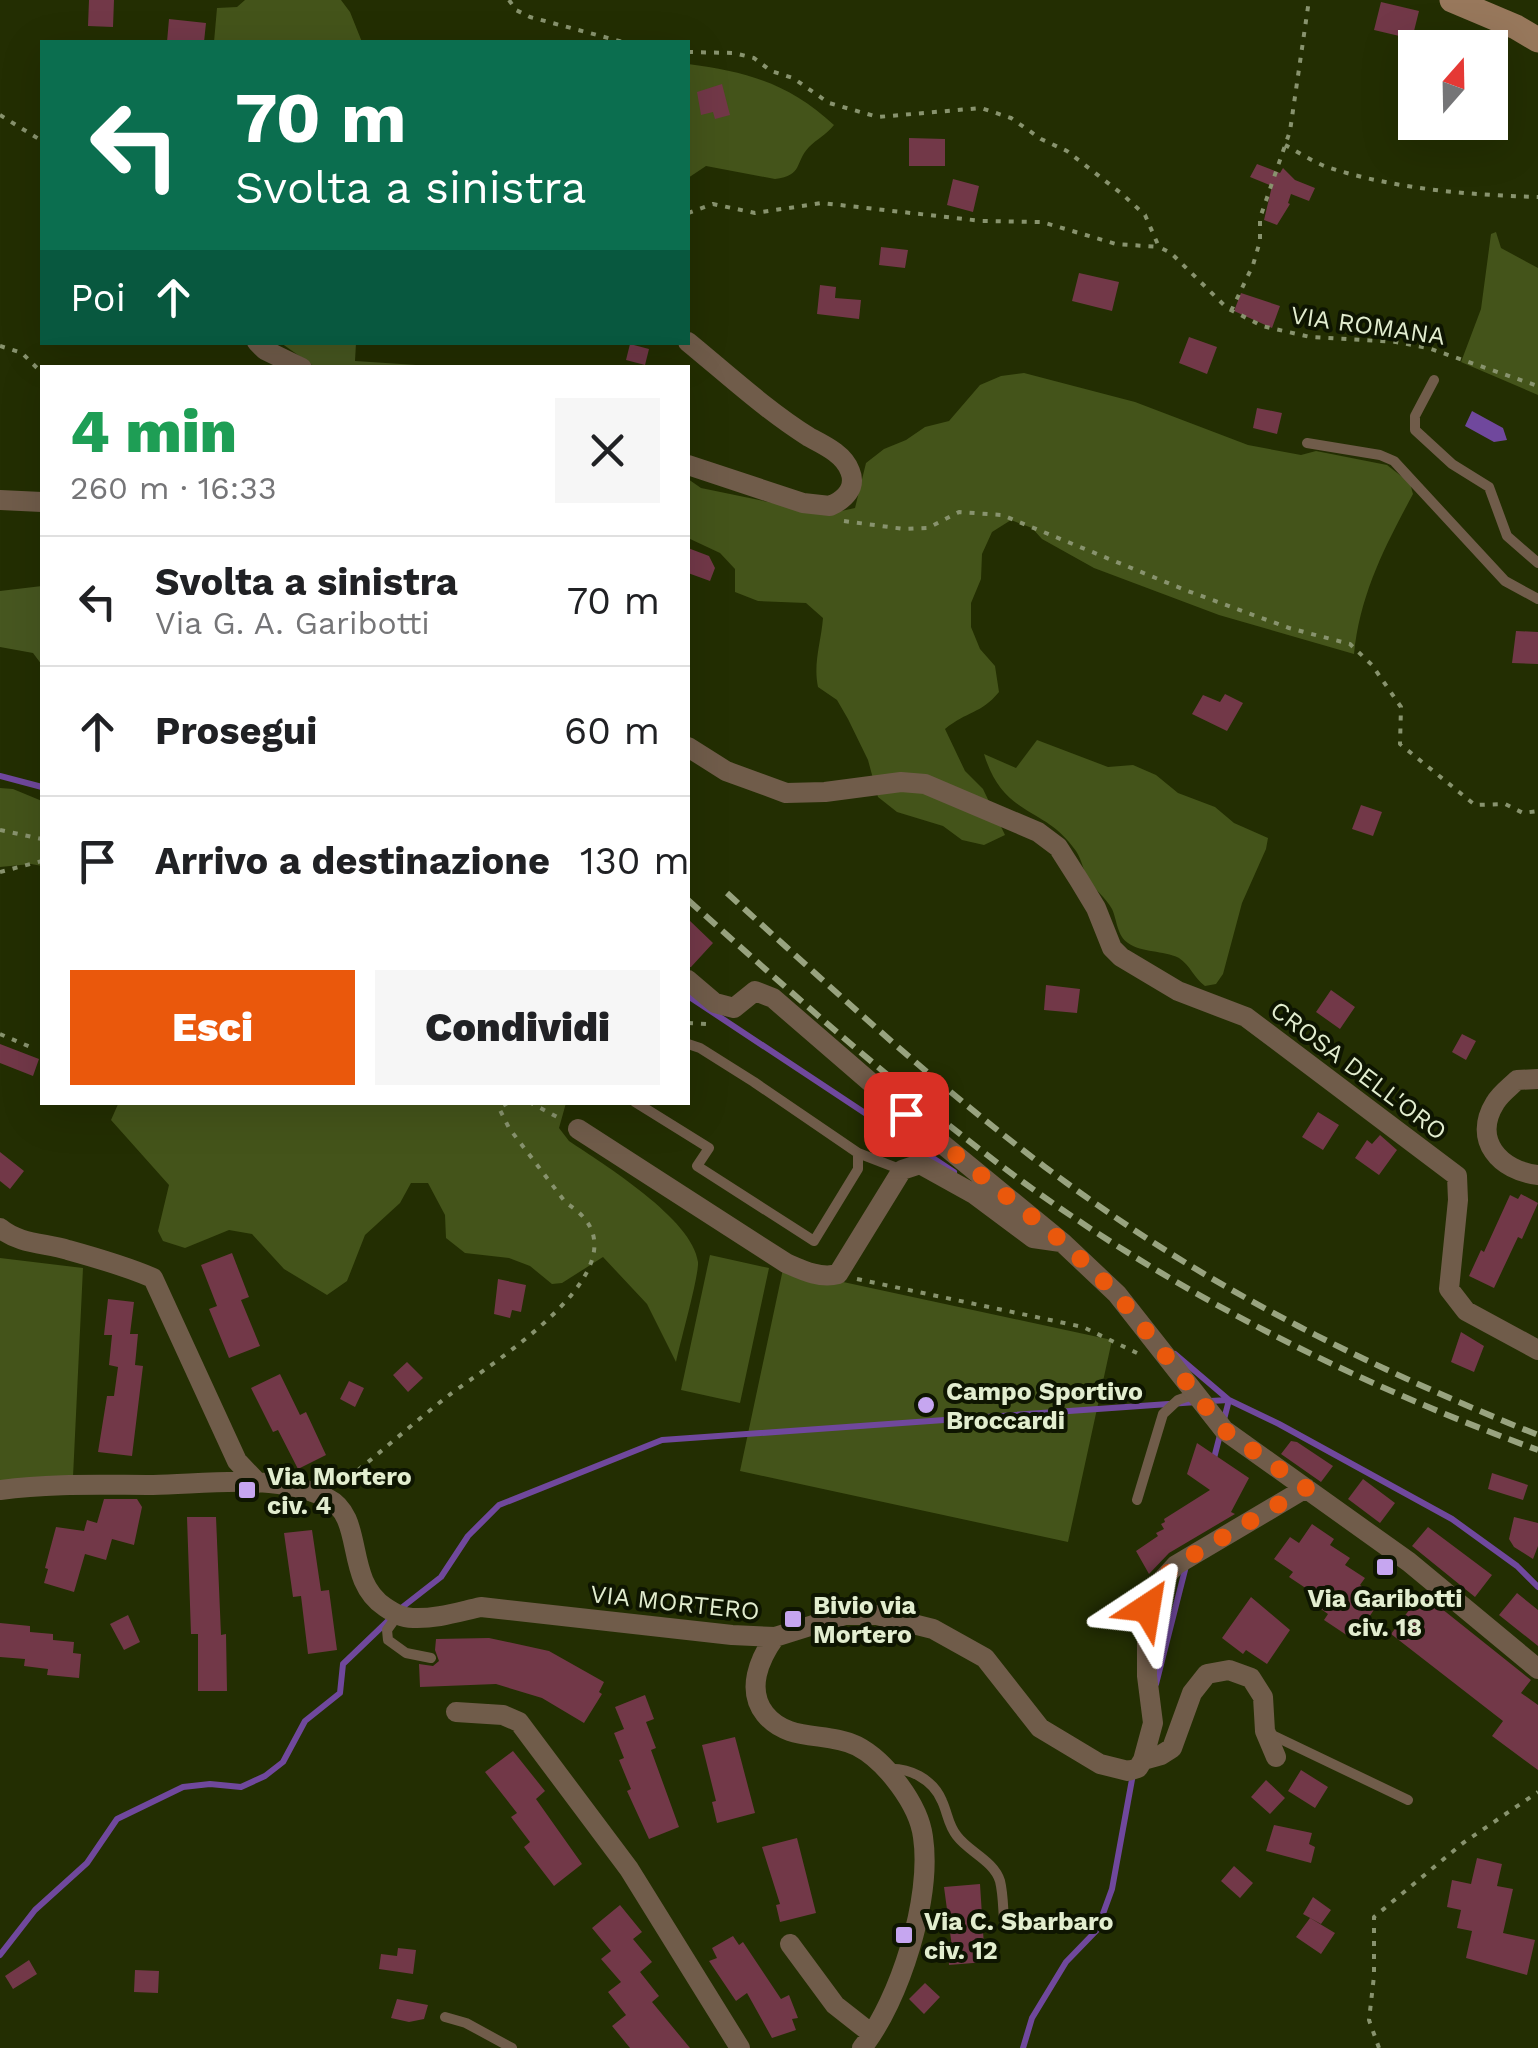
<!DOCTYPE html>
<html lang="it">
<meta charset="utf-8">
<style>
body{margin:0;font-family:"Work Sans",sans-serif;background:#f6f6f6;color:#202124;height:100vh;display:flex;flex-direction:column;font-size:38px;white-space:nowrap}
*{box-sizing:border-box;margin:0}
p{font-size:32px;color:#757577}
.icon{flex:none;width:55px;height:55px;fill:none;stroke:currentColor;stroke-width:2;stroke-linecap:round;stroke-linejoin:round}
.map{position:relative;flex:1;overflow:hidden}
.side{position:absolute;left:40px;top:365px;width:650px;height:740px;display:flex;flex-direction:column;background:#fff;border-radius:0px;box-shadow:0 10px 40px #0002}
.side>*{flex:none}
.banner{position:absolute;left:40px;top:40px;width:650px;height:305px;border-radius:0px;box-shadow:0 10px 40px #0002;background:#0b6e4f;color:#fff;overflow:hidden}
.needle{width:65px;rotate:20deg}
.controls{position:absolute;left:1398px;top:30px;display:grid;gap:20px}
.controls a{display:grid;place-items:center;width:110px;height:110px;border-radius:0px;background:#fff;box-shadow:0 10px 40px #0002;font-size:50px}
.pin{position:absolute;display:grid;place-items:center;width:85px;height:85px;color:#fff;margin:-42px;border-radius:20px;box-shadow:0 5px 15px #0006}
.me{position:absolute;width:110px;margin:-55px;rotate:33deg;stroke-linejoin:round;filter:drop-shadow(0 0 8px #0008)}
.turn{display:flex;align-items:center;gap:35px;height:210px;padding:0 30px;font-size:45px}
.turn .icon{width:130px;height:130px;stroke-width:2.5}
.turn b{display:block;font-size:70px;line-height:85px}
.then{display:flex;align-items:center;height:95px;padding:0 30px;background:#0003;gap:20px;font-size:38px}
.round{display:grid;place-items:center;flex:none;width:105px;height:105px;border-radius:0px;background:#f6f6f6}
.head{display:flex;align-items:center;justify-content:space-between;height:170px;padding:0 30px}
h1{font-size:60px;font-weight:800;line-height:75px;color:#1e9e55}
.cta{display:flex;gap:20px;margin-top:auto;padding:20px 30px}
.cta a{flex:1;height:115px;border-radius:0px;background:#ea580c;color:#fff;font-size:40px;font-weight:800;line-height:115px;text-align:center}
.cta a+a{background:#f6f6f6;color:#202124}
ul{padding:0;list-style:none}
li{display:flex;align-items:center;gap:30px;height:130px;padding:0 30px;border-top:2px solid #e0e0e0}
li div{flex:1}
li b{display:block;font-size:38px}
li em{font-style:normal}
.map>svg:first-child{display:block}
</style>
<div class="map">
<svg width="1538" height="2048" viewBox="0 0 1538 2048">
<rect width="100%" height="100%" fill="#232e02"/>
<path fill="#44541a" d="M245 0H341L350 12 362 42H214L217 8 237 7Z
M688 64C747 72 789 83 834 125 826 135 817 139 809 147 794 163 804 175 775 179L706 166 688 178Z
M1496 232 1501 248 1538 268V395L1461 362 1481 309 1491 234Z
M1024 373 1135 402 1248 445 1301 455 1316 451 1387 465 1410 483 1413 494C1385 546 1360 594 1354 654L1219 615 1094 568 1042 539 1032 528 1011 520 992 532 982 554 981 579 971 603V627L980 649 995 666 999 692C981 714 967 711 945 729L965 771 983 789 1005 835 984 845 962 840 943 826 897 812 878 797 868 760 848 719 837 700 818 687C813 663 821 643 823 618L806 603 758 601 735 592V569L720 553 688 538V479L701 488 783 505 832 513 855 508 866 463 884 449 906 440 925 427 949 421 980 385 1001 376Z
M1037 740 1108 767 1133 765 1156 775 1178 793 1215 807 1234 823 1268 838 1266 849 1242 903 1223 974 1216 984 1205 986C1194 978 1190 965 1179 958 1163 950 1142 953 1128 943 1117 936 1117 920 1112 909 1106 898 1095 890 1088 879 1083 870 1082 860 1076 851 1045 805 1004 819 984 754L1016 768Z
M0 788 13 789 42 801V866L31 864 0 867Z
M119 1102 566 1103 559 1128 569 1141C603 1164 693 1219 698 1262 699 1276 680 1343 676 1362L647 1304 603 1257 562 1283 552 1284 530 1266 509 1258 465 1253 446 1238 445 1215 428 1183H411L400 1203 365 1235 347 1281 327 1295 284 1269 252 1234 229 1230 185 1248 163 1241 158 1231 169 1185 111 1120Z
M710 1255 769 1268 740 1403 681 1390Z
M0 1258 83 1268 73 1477 0 1485Z
M783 1269 1112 1340 1068 1542 740 1471Z"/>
<path fill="#475720" d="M281 343H356L355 361 447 367H315Z
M42 586V665L33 653 0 647V591Z"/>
<path fill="#70489d" d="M1472 411 1503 428 1507 440 1494 442 1465 426Z"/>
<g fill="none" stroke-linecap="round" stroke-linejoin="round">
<path stroke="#70489d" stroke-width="6" d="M0 776 42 787
M688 996 954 1172
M1175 1354 1229 1400 1279 1424 1452 1519 1517 1566 1538 1587
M1210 1401 1229 1400
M1213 1462 1229 1400
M400 1609 441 1577 468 1536 499 1505 662 1440 1197 1402
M1156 1684 1186 1566
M0 1955 35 1910 87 1863 117 1819 183 1787 210 1784 241 1787 265 1776 283 1762 305 1721 340 1693 343 1664 391 1618
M1023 2048 1032 2018 1066 1962 1097 1930 1112 1889 1133 1774"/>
</g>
<path fill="#723848" d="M89 0H114L113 27 88 26Z
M1381 2 1419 11 1412 39 1374 30Z
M169 19 206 23 204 42H167Z
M722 84 730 115 715 119 713 112 701 115 697 92Z
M909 138 945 139V166H909Z
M1257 164 1280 173 1283 168 1295 180 1315 188 1309 201 1291 194 1288 203 1290 204 1277 225 1264 220 1272 186 1250 177Z
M953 179 979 186 973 212 947 205Z
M881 247 908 250 905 268 879 265Z
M1079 273 1119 282 1112 311 1072 301Z
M820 285 836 287 835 298 861 300 859 319 817 314Z
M1241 293 1280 306 1272 328 1234 311Z
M1189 337 1217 347 1207 374 1179 363Z
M630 344 649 349 645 365 626 360Z
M1257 408 1282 413 1277 434 1253 428Z
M688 548 709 556 715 568 710 581 688 573Z
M1516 631 1538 632V664L1512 663Z
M1225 694 1243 703 1227 731 1192 714 1203 695 1220 702Z
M1361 805 1382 812 1373 836 1352 829Z
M688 919 713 943 691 967H688Z
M1046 985 1080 989 1077 1013 1044 1010Z
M1331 990 1355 1007 1340 1029 1316 1012Z
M1462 1034 1476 1041 1466 1060 1452 1052Z
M0 1044 39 1059 33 1076 0 1063Z
M1318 1112 1339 1125 1323 1150 1302 1137Z
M1380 1135 1397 1150 1379 1175 1355 1158 1367 1140 1372 1144Z
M0 1152 24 1171 10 1189 0 1181Z
M1521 1194 1538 1203 1522 1239 1518 1237 1494 1288 1469 1276 1481 1250 1484 1252 1510 1195 1518 1199Z
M232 1253 249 1297 241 1300 260 1346 229 1358 209 1309 217 1306 201 1265Z
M498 1279 526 1285 521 1312 512 1310 510 1318 494 1314Z
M108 1299 134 1302 130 1334H138L135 1365 143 1366 132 1456 98 1452 107 1396H114L118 1367 109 1365 112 1335H104Z
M1461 1332 1484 1346 1474 1372 1451 1362Z
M407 1362 423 1378 408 1392 393 1375Z
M280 1374 300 1415 306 1412 326 1455 298 1469 278 1430 273 1432 251 1388Z
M349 1381 364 1388 355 1407 340 1399Z
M1291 1441 1297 1442 1333 1466 1321 1482 1281 1454Z
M1197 1443 1249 1478 1231 1512 1235 1514 1169 1553 1149 1574 1136 1551 1158 1536 1156 1533 1164 1529 1161 1524 1165 1522 1164 1519 1210 1490 1187 1474Z
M1492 1473 1528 1485 1523 1500 1488 1489Z
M1363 1479 1395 1503 1380 1523 1348 1499Z
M104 1499H137L142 1507 134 1545 112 1539 106 1560 85 1554 74 1592 44 1583 48 1569 45 1568 56 1527 84 1531 87 1520 97 1523Z
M187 1517H216L221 1635 226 1634 227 1691H198V1634H191Z
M1514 1517 1538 1523V1546L1533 1559 1514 1547 1509 1539Z
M1312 1524 1334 1539 1330 1545 1350 1558 1345 1565 1365 1578 1360 1585 1381 1599 1354 1640 1324 1620 1328 1614 1308 1600 1313 1593 1289 1577 1293 1572 1274 1559 1290 1537 1299 1543Z
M1428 1527 1492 1575 1475 1597 1412 1546Z
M312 1530 321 1591 329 1590 337 1650 308 1654 301 1596 293 1597 284 1533Z
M1422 1593 1531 1680 1521 1693 1538 1705V1770L1492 1736 1503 1721 1391 1634Z
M1517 1593 1538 1610V1646L1499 1615Z
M1251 1597 1290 1630 1267 1664 1246 1650 1243 1654 1222 1638Z
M128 1615 140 1642 124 1650 110 1624Z
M0 1623 30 1626V1632L53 1634V1640L74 1642 73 1653 81 1654 79 1678 47 1675 48 1669 24 1666 25 1659 0 1657Z
M489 1638 549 1651 604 1682 599 1692 602 1694 584 1723 542 1698 496 1684 420 1687 419 1664 433 1666 439 1661 435 1650 436 1639Z
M645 1695 654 1719 646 1722 656 1748 651 1750 679 1827 649 1839 627 1791 631 1789 619 1760 624 1758 614 1733 624 1729 615 1707Z
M735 1737 755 1813 717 1823 712 1802 716 1801 702 1745Z
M513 1751 545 1791 536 1799 582 1864 554 1886 524 1847 530 1842 511 1817 517 1813 485 1772Z
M1301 1770 1328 1787 1315 1808 1288 1791Z
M1266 1780 1285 1798 1270 1814 1251 1797Z
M1274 1825 1312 1833 1309 1844 1315 1847 1311 1863 1266 1851Z
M797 1838 816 1913 780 1922 776 1905 780 1904 762 1847Z
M1477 1858 1502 1864 1497 1886 1513 1889 1503 1933 1535 1940 1527 1975 1466 1958 1472 1931 1457 1928 1461 1910 1447 1907 1452 1880 1471 1884Z
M1234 1866 1253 1883 1240 1898 1221 1881Z
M980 1884 985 1962 949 1965 948 1948 952 1947 944 1887Z
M1313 1897 1331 1910 1321 1924 1303 1914Z
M620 1905 642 1932 633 1939 652 1962 640 1972 659 1996 652 2002 690 2048H630L612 2026 626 2015 608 1992 621 1982 601 1959 611 1951 592 1928Z
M1310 1918 1335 1933 1321 1954 1296 1937Z
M733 1936 739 1945 743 1942 781 1999 789 1995 798 2018 792 2019 796 2030 772 2038 747 1993 736 2001 709 1961 717 1958 712 1948Z
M398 1948 416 1950 413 1974 379 1969 381 1954 397 1956Z
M29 1960 37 1974 13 1989 5 1976Z
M135 1970 159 1971 158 1993 134 1992Z
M925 1983 940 1997 924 2014 909 1999Z
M397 1999 428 2005 424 2019 409 2022 391 2018Z"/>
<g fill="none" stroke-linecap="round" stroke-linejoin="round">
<path stroke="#88936e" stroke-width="4" stroke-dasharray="5 8" stroke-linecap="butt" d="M509 0 516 10 530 17 623 42
M688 52 734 53 754 58 771 71 793 78 829 103 878 117 981 108 1011 118 1041 139 1067 151 1122 194 1145 215 1159 247 1171 253 1227 308 1262 326 1310 337 1396 342 1428 348 1538 386
M0 115 42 141
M1285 145C1298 152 1313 162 1327 167 1394 189 1469 195 1538 197
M688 213 713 204 755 213 822 203 982 221 1042 222 1116 244 1159 247
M1231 311 1253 265 1260 241V218L1290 131 1309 0
M0 346 22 353 42 373
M844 521 904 529 928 528 959 512 1002 515 1185 590 1289 628 1350 644 1372 665 1401 707 1400 744 1475 805 1505 804 1523 813 1538 811
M0 830 42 839
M0 872 42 861
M688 1023 706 1024 710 1021
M0 1034 35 1049
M529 1102 561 1119
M857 1279 1083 1327 1137 1353
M358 1470C388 1446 417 1420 448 1396 491 1363 661 1261 566 1203L509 1128 499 1108 509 1102
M1379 2048 1369 2020 1374 1976V1917L1463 1843 1538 1792"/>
<path stroke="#705c4a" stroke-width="10" d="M1434 380 1415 416V430L1452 464 1489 487 1507 536 1538 563
M1307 443 1380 455 1394 461 1505 581 1538 599
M688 1044 700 1048 754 1082 858 1153 902 1170
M635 1102 709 1148 697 1166 814 1241 858 1169V1153
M1137 1500 1163 1414 1178 1400 1195 1394
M397 1616 387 1630 388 1640 406 1653 431 1658
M1270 1734 1408 1800
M886 1769C909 1767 933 1779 942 1801 948 1814 948 1825 957 1836 969 1852 994 1861 1000 1881 1003 1893 1003 1907 1004 1920
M445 2017 466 2023 512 2048"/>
<path stroke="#705c4a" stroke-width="20" d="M257 342 265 350 302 368
M688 342C727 374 766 410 809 437 824 445 844 454 850 471 857 488 844 500 830 506L803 503 688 465
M0 500 42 502
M688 747 726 771 786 793 825 792 901 782 925 784 1038 832 1058 847 1079 880 1096 908 1112 948 1121 957 1178 991 1246 1017 1457 1176 1458 1200 1449 1289 1466 1311 1538 1350
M688 980 715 1003 734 1008 755 991 773 998 935 1138 1063 1243 1117 1294 1224 1430 1409 1562 1538 1669
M1538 1079 1517 1080C1510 1087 1500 1094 1495 1103 1472 1140 1500 1171 1538 1175
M578 1129 786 1263C802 1270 820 1279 838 1274L902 1170 920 1164 974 1194 1033 1238 1061 1242
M0 1228C19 1244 45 1243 68 1250 97 1258 125 1266 153 1278L237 1461 258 1483
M0 1490C51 1483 101 1485 153 1485 208 1484 275 1473 327 1498 366 1517 343 1579 385 1607 394 1613 402 1618 413 1618 436 1619 458 1612 481 1607L732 1635 775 1637 845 1615H877L933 1629 985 1658 1040 1728 1100 1764 1128 1771 1138 1768 1143 1760 1153 1723 1147 1676V1608L1151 1592 1176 1565 1306 1488
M775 1637C759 1659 746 1690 765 1714 788 1743 827 1731 857 1746 886 1761 919 1805 923 1837 932 1898 900 2000 862 2048
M456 1712 503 1715 519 1722 629 1869 740 2048
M1143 1760 1161 1755 1172 1748 1192 1693 1207 1674 1229 1670 1251 1678 1263 1697 1265 1731 1276 1757
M790 1944 835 2005 872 2034"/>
<path stroke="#98785c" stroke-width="25" d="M1452 0 1516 27 1538 40"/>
<path stroke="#98a37f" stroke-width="6" stroke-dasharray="15 8" stroke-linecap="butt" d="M727 893C850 1005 972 1119 1109 1213 1242 1305 1389 1375 1538 1435
M688 900C796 997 905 1095 1023 1182 1180 1296 1357 1384 1538 1450"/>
</g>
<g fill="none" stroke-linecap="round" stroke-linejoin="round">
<path stroke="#ea580c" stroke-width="18" stroke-dasharray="0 32.4" d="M906 1114 1063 1242 1117 1294 1224 1430 1306 1488 1176 1565 1151 1592 1147 1608"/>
</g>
<g fill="#c6a6f0" stroke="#0e1501" stroke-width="4">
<circle cx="926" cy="1405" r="10"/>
<rect x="237" y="1480" width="20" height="20" rx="5"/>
<rect x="1375" y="1557" width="20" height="20" rx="5"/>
<rect x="783" y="1609" width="20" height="20" rx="5"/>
<rect x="894" y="1925" width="20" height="20" rx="5"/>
</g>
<g text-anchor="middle" stroke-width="8" stroke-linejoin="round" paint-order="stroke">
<g font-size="25" fill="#e2edcf" stroke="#0e1501">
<text transform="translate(1368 325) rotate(8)" y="9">VIA ROMANA</text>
<text transform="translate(1359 1070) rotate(37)" y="9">CROSA DELL'ORO</text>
<text transform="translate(675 1602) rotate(6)" y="9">VIA MORTERO</text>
</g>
<g font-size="25" font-weight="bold" fill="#e2edcf" stroke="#0e1501" text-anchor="start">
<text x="946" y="1400">Campo Sportivo<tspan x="946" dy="29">Broccardi</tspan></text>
<text x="267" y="1485">Via Mortero<tspan x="267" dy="29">civ. 4</tspan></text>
<text x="1385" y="1607" text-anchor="middle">Via Garibotti<tspan x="1385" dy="29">civ. 18</tspan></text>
<text x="813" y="1614">Bivio via<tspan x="813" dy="29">Mortero</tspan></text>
<text x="924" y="1930">Via C. Sbarbaro<tspan x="924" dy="29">civ. 12</tspan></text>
</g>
</g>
</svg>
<div class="controls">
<a><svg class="needle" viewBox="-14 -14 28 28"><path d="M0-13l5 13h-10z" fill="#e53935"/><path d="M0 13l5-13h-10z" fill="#757577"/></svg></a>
</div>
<div class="pin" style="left:906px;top:1114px;background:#d93025"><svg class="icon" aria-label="arrive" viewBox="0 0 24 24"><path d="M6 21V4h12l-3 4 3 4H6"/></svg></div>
<svg class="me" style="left:1147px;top:1608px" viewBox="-20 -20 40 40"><path d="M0-17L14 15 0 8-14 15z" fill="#ea580c" stroke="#fff" stroke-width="4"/></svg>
<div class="banner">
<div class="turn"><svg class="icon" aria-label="left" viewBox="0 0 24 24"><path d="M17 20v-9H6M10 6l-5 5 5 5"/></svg><div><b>70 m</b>Svolta a sinistra</div></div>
<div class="then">Poi<svg class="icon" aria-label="ahead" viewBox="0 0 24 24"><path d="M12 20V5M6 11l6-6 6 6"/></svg></div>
</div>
<section class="side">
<div class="head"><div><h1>4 min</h1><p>260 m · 16:33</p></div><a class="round"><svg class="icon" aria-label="close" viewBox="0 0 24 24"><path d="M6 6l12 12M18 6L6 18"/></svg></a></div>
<ul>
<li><svg class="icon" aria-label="left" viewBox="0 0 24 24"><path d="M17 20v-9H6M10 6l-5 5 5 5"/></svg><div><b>Svolta a sinistra</b><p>Via G. A. Garibotti</p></div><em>70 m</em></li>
<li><svg class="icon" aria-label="ahead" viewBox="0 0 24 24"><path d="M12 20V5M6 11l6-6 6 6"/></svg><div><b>Prosegui</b></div><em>60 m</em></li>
<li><svg class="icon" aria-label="arrive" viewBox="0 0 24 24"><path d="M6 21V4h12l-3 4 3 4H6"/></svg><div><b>Arrivo a destinazione</b></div><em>130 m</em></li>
</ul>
<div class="cta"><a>Esci</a><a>Condividi</a></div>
</section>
</div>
